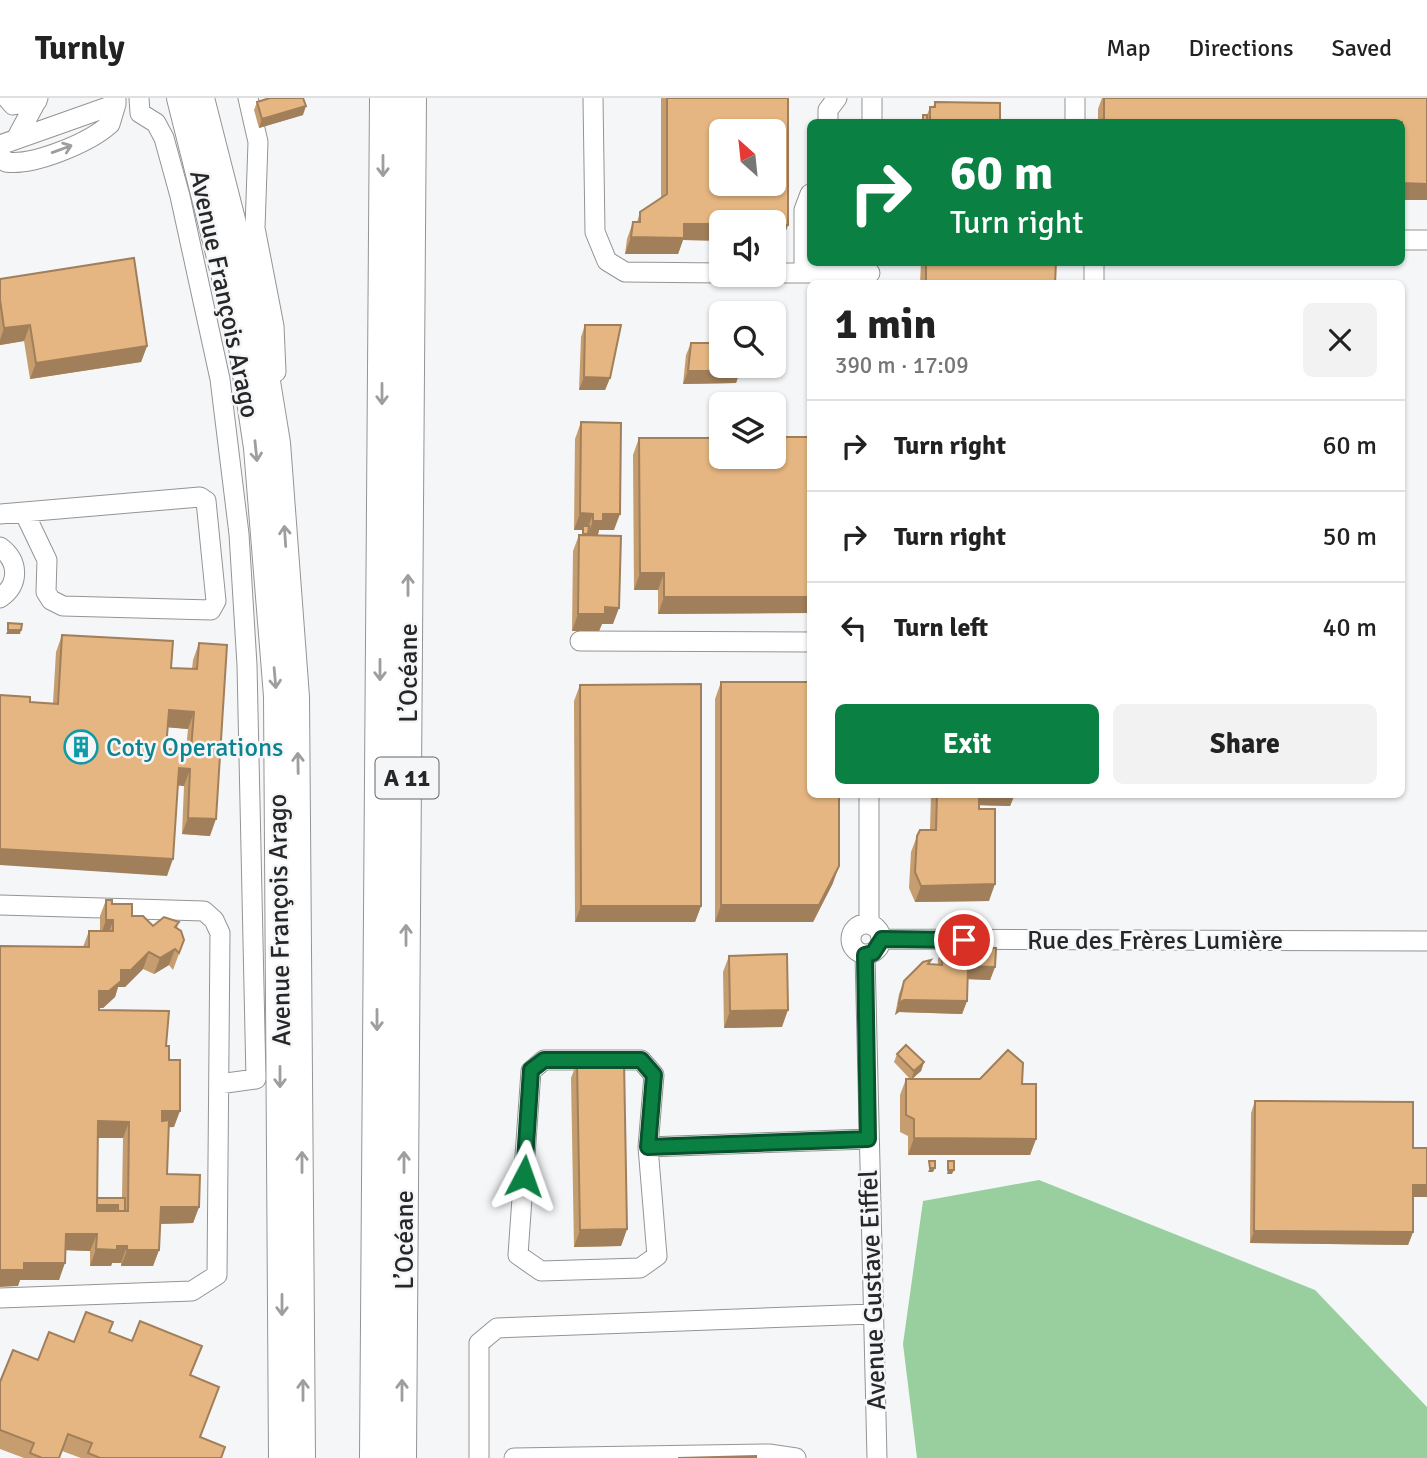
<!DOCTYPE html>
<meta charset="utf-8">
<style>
body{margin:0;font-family:Signika,sans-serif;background:#f2f2f2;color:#222;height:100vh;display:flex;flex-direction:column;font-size:26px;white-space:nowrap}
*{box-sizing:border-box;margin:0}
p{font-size:23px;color:#767676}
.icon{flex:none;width:38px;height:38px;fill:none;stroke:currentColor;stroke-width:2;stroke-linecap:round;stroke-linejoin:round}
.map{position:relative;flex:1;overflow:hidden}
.panel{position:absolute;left:807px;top:182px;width:598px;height:518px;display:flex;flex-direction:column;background:#fff;border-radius:10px;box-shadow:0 2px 5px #0004}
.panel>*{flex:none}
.guide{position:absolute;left:807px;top:21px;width:598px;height:147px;border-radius:10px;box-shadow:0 2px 5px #0004;background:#0b8043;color:#fff;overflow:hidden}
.needle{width:46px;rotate:333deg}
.buttons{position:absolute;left:709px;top:21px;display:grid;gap:14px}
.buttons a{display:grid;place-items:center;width:77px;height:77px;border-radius:10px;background:#fff;box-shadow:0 2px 5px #0004;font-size:35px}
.pin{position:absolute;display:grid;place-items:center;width:60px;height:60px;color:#fff;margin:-30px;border:4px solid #fff;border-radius:50%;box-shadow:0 2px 7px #0007}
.me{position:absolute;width:77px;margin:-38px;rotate:4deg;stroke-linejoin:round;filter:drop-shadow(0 0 5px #0008)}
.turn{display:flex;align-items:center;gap:24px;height:147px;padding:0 28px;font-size:32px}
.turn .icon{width:91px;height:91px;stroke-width:2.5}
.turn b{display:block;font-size:49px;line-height:60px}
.round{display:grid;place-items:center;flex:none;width:74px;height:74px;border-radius:10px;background:#f2f2f2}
.headline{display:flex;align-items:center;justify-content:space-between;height:119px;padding:0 28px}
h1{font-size:42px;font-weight:800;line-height:52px}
.button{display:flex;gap:14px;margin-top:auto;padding:14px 28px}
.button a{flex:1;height:80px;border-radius:10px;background:#0b8043;color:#fff;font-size:28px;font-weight:800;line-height:80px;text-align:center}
.button a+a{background:#f2f2f2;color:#222}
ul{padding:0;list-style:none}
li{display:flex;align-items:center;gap:21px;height:91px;padding:0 28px;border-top:2px solid #e0e0e0}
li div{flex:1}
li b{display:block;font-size:26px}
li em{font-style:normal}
header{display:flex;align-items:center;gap:42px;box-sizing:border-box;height:98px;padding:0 35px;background:#fff;border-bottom:2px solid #e0e0e0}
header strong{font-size:33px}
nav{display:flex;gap:38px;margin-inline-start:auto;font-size:24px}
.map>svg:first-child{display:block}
</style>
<header>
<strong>Turnly</strong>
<nav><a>Map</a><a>Directions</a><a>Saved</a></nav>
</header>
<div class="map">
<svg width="1427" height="1360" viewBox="0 0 1427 1360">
<rect width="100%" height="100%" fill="#f5f6f8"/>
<path fill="#99cf9e" d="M1039 1082 1315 1192 1427 1309V1360H917L903 1246 923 1103Z"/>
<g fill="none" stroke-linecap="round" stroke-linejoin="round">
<defs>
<path id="minor" d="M7 0 13 7 37 3
M139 0 140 15 156 25 164 40 180 98 220 281 239 436 247 567 256 981 219 986
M248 0 258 44 255 130 274 228 276 274
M593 0 595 134 607 163 625 174 721 175
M828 24V12L837 0
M872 24V0
M1075 24V0
M16 41 38 0
M0 47 116 6V0
M0 57 6 64C33 68 89 45 110 26L116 6
M1402 142H1427
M774 175H870
M804 175V112L810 96
M1094 186V164
M0 416 200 399 206 403 216 503 211 512 63 508 51 502 46 494 47 462 24 414
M0 449C19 463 20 486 0 500
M580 543 810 544
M869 696V825
M0 807 204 813 214 822 220 835 217 1177 192 1193 0 1200
M851 841a15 15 0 1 1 30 0a15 15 0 1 1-30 0Z
M882 841 1427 843
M865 857 877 1360
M648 1049 657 1158 640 1170 541 1173 518 1157 531 973 544 962H641L654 977 648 1049 868 1041
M479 1360V1245L497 1230 872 1216
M514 1360 769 1356 796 1360"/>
<path id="major" d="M179 0 240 243 256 350 276 598 281 1360
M202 0 257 216 278 345 297 599 303 1360"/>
<path id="highway" d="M374 1360 384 0
M402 1360 412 0"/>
</defs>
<use href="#minor" stroke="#949496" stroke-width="21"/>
<use href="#major" stroke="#949496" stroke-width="26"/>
<use href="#highway" stroke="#949496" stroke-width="30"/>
<use href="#minor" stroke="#fff" stroke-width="19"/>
<use href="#major" stroke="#fff" stroke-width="24"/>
<use href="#highway" stroke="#fff" stroke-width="28"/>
</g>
<path fill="#c59d6f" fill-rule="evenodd" d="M661 0H788V127L782 143 683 142 678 156H625L627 141 633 124H637L640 114 661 100Z
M1102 0H1427L1402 24H1098V11Z
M257 4 303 17 259 30 254 12Z
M935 4 1000 24H922L923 17H927L930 9H933Z
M921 164H1056L1055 186H920Z
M0 181 147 248 141 264 30 281 24 243 0 247Z
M585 227 610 280 605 292H579L581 239Z
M691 245 740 273 736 285 683 286 686 257Z
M581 324 614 432H599L598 437 613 526H602L599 533H572L573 453 579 437H582V432H574L575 341Z
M810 339V515L658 516V492H634L633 357 639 340Z
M62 537 171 570 192 571 193 562 199 545 210 738 182 736 184 688 178 687 167 778 30 604 53 605 56 554ZM168 629 188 631 186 652 166 651Z
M721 584 833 785 813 824H715V601Z
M580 587 701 808 695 824H575L574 603Z
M931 696H1015L1010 708 979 707 989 803 915 804 909 790 911 754 917 738 930 732Z
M106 802 132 818 153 828 179 824 177 830 184 842 173 872 169 867 154 876 143 871 125 889H118L115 899 103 910H99V912L166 948 169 962 174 1029H168L167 1076 199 1109 193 1125 160 1126 159 1152 153 1168H121V1165H112L111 1168H90V1153L66 1152 59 1182H20L18 1188 83 849 89 833H100V818ZM97 1040H123L122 1100H97Z
M943 849 995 869 990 882 968 881 967 903 962 916 899 914 895 917 899 896 904 883 931 862 929 866H938V861Z
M729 858 782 929 724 930 723 874Z
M897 956 924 964 921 973 912 981 1022 986 1036 1041 1030 1057H908V1038L900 1034V997L906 981H910L894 964Z
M577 964 627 1131 621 1148 574 1149 571 980Z
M1255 1003 1413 1099V1134L1408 1147 1250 1145 1251 1015Z
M109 1234 190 1278 200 1339 221 1360H81L62 1353 59 1360H24L0 1351V1284L38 1262 74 1244Z"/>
<path fill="#a07f5a" d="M306 8 303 17 259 30 262 21Z
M1402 85 1427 86V102H1402Z
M684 126H721V143L683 142 678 156H625L631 139Z
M774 127H788L782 143H774Z
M30 227 24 243 0 247V242L4 230Z
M147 248 141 264 30 281 36 265Z
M688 273H740L736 285 683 286Z
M584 279 610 280 605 292H579Z
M580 415 593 416 587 432 583 428 582 432H574Z
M603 416H620L614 432H599L597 440H582L583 436H588L593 423Z
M640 475H664L658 492H634Z
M664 499H810V515L658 516Z
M605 509 619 510 613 526H602L599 533H572L578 516Z
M8 532H21L20 536H6Z
M169 612 194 614 188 631 163 629Z
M179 670 190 671 184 688 173 687Z
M977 696H1015L1010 708 973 707Z
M188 720 216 721 210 738 182 736Z
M0 751 173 761 167 778 0 767Z
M839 768 833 785 813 824H715L721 807Z
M995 786 989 803 915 804 921 788Z
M581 808H701L695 824H575Z
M106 822 113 823 107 839H100Z
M175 851 169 867 154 876 160 860Z
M149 854 143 871 125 889H118L115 899 103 910H93L99 893 121 872Z
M968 868 995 869 990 882 963 881Z
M904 902 967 903 962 916 899 914 895 917 899 905Z
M788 912 782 929 724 930 730 913Z
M924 964 921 973 911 982 914 973Z
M162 1013H180L174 1029 156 1030Z
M98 1023 129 1024 123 1040H92Z
M914 1040 1036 1041 1030 1057H908Z
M930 1070H935L933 1074H928Z
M948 1072H954L952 1076H947Z
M1413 1087H1427V1099H1409Z
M94 1107H118L115 1116H91Z
M161 1109H199L193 1125 155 1126Z
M627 1131 621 1148 574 1149 580 1132Z
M1254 1133 1413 1134 1408 1147 1250 1145Z
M66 1136H97L90 1153 60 1152Z
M117 1148H127L121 1165H112L111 1168H90L96 1151Z
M127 1152H159L153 1168H121Z
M24 1165H65L59 1182H20L18 1188 0 1189V1172Z"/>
<path fill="#e5b681" stroke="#a07f5a" stroke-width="2" fill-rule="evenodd" d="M270 0H303L306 8 262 21 257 4Z
M667 0H788V127H774V124H721V126H684V140L631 139 633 124H640V114L667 96ZM721 33H774V86H721Z
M1104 0H1427V86L1402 85V24H1104Z
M935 4 1000 5V24H930V9H935Z
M923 17H927V24H923Z
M134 160 147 248 36 265 30 227 4 230 0 202V181Z
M926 164H1056L1055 186H926Z
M585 227H621L610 280 584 279Z
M691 245H721V268H740V273H688Z
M581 324 621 325 620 416H603V423H593V416L580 415Z
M774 339H810V499H664V475H640L639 340H721V359H774Z
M583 428H589L588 436H583Z
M579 437 621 438 619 510 605 509V516H578Z
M8 525 22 526 21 532H8Z
M62 537 173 543 171 570 197 571 199 545 227 547 216 721 188 720 190 671 179 670 173 761 0 751V597L30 599V604L58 606ZM169 612 194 614 191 652 166 651Z
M721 584H810V696H839V768L819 807H721Z
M701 586V808H581L580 587Z
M937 696H979V711H995V786L921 788 915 774 917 738 920 732H936Z
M106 802H112V806H132V818H143L153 828 164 819 179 824 175 829 181 833 184 842 179 855 175 851 160 860 149 854 131 872H121V883L109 893H99V912L169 913 166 948H169V962H180V1013H162V1023L169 1022 167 1076 200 1077 199 1109H161L159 1152H127V1148H117V1152L96 1151 97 1136H66L65 1165H24V1172H0V848L89 849V833H113V822H106ZM98 1023 129 1024 128 1113H97Z
M943 849 996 850 995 869 968 868 967 903 904 902 899 905 904 883 923 864 931 862 928 866 942 867Z
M787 856 788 912 730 913 729 858Z
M906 947 924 964 914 973 897 956Z
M1008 952 1023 965 1022 986H1036V1041L914 1040V1021L906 1017V981H980Z
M624 962 627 1131 580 1132 577 964Z
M1255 1003 1413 1004V1050H1427V1087H1413V1134L1254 1133Z
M929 1063H935V1070H930Z
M948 1063H954V1072H948Z
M97 1100H125V1113H118V1107H97Z
M86 1214 113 1224 109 1234 132 1243 140 1223 202 1248 190 1277 219 1289 200 1339 225 1349 221 1360H100L88 1355 92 1345 68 1336 59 1360H42L30 1355 34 1345 0 1332V1284L13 1252 38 1262 49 1234 74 1244Z
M756 1358V1360H678Z"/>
<defs><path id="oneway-shaft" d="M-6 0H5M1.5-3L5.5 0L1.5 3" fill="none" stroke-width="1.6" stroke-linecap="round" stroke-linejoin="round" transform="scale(1.75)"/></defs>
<g stroke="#9e9e9e">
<use href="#oneway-shaft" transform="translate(62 51) rotate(-20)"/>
<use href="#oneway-shaft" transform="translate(383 68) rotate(90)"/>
<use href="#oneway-shaft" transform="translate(382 296) rotate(90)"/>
<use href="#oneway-shaft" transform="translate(256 353) rotate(84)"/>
<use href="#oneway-shaft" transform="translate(285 438) rotate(-94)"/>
<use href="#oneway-shaft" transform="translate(408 487) rotate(-90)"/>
<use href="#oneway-shaft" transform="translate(380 572) rotate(90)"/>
<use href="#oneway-shaft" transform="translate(275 580) rotate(85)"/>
<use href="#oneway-shaft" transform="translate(298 665) rotate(-91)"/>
<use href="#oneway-shaft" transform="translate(406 837) rotate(-90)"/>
<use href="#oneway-shaft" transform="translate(377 922) rotate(90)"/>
<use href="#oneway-shaft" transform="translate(280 979) rotate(90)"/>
<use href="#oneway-shaft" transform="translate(302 1064) rotate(-90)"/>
<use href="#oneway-shaft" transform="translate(404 1064) rotate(-90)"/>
<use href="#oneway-shaft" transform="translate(282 1207) rotate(90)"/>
<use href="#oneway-shaft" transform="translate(303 1292) rotate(-90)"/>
<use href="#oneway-shaft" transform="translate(402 1292) rotate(-90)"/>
</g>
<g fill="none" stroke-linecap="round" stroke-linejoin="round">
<defs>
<path id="route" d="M524 1078 531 972 544 962H641L654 977 648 1049 868 1041 865 857 873 855 882 841 964 842"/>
</defs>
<use href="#route" stroke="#07532c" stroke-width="18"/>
<use href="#route" stroke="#0b8043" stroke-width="12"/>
</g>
<defs>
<symbol id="building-ring" viewBox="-11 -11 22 22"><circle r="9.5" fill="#f5f6f8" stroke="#0f9aa8" stroke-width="1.5"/><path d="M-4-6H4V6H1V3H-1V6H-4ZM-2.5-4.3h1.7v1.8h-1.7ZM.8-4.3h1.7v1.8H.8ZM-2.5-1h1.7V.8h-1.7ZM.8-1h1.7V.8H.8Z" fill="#0f9aa8"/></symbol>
</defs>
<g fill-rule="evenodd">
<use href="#building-ring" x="62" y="630" width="38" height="38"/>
</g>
<g text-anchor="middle" stroke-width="5" stroke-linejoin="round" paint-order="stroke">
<rect fill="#f5f6f8" stroke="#656566" stroke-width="2" x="375.5" y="659.5" width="63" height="41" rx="5"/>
<g font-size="24" font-weight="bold" fill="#272728">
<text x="407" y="688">A 11</text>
</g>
<g font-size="26" fill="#272728" stroke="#f5f6f8">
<text transform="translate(225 196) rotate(78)" y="9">Avenue François Arago</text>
<text transform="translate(408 575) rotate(-90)" y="9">L’Océane</text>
<text transform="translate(279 822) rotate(-91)" y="9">Avenue François Arago</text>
<text x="1155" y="851">Rue des Frères Lumière</text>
<text transform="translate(404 1142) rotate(-90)" y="9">L’Océane</text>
<text transform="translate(872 1192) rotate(-92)" y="9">Avenue Gustave Eiffel</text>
</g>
<g font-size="26" fill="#0d838f" stroke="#f5f6f8" text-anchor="start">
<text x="106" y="658">Coty Operations</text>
</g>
</g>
</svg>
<div class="buttons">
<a><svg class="needle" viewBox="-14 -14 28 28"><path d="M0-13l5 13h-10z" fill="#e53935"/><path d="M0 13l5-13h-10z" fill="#767676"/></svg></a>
<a><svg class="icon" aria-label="sound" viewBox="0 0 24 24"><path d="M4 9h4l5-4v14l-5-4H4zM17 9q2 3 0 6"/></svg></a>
<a><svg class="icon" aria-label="search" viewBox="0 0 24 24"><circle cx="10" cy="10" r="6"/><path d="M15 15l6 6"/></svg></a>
<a><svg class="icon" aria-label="layers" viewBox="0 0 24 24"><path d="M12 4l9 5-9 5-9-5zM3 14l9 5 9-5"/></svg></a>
</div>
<div class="pin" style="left:964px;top:842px;background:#d93025"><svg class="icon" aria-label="arrive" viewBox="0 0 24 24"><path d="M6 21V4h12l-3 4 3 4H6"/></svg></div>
<svg class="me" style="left:524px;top:1078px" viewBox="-20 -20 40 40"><path d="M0-17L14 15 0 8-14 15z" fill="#0b8043" stroke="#fff" stroke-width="4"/></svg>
<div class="guide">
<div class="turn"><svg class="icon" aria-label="right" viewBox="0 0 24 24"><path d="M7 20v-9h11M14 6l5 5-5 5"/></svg><div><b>60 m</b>Turn right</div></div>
</div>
<section class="panel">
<div class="headline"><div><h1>1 min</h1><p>390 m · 17:09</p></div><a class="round"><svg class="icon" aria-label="close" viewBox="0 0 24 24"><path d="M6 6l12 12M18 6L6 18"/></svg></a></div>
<ul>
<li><svg class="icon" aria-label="right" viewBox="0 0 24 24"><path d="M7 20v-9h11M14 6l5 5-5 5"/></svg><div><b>Turn right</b></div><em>60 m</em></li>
<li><svg class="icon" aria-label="right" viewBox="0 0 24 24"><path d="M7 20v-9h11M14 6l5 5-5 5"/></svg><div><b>Turn right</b></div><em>50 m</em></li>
<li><svg class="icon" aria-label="left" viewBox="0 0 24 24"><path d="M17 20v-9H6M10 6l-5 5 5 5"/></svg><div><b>Turn left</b></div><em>40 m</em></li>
</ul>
<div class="button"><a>Exit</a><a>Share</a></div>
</section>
</div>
